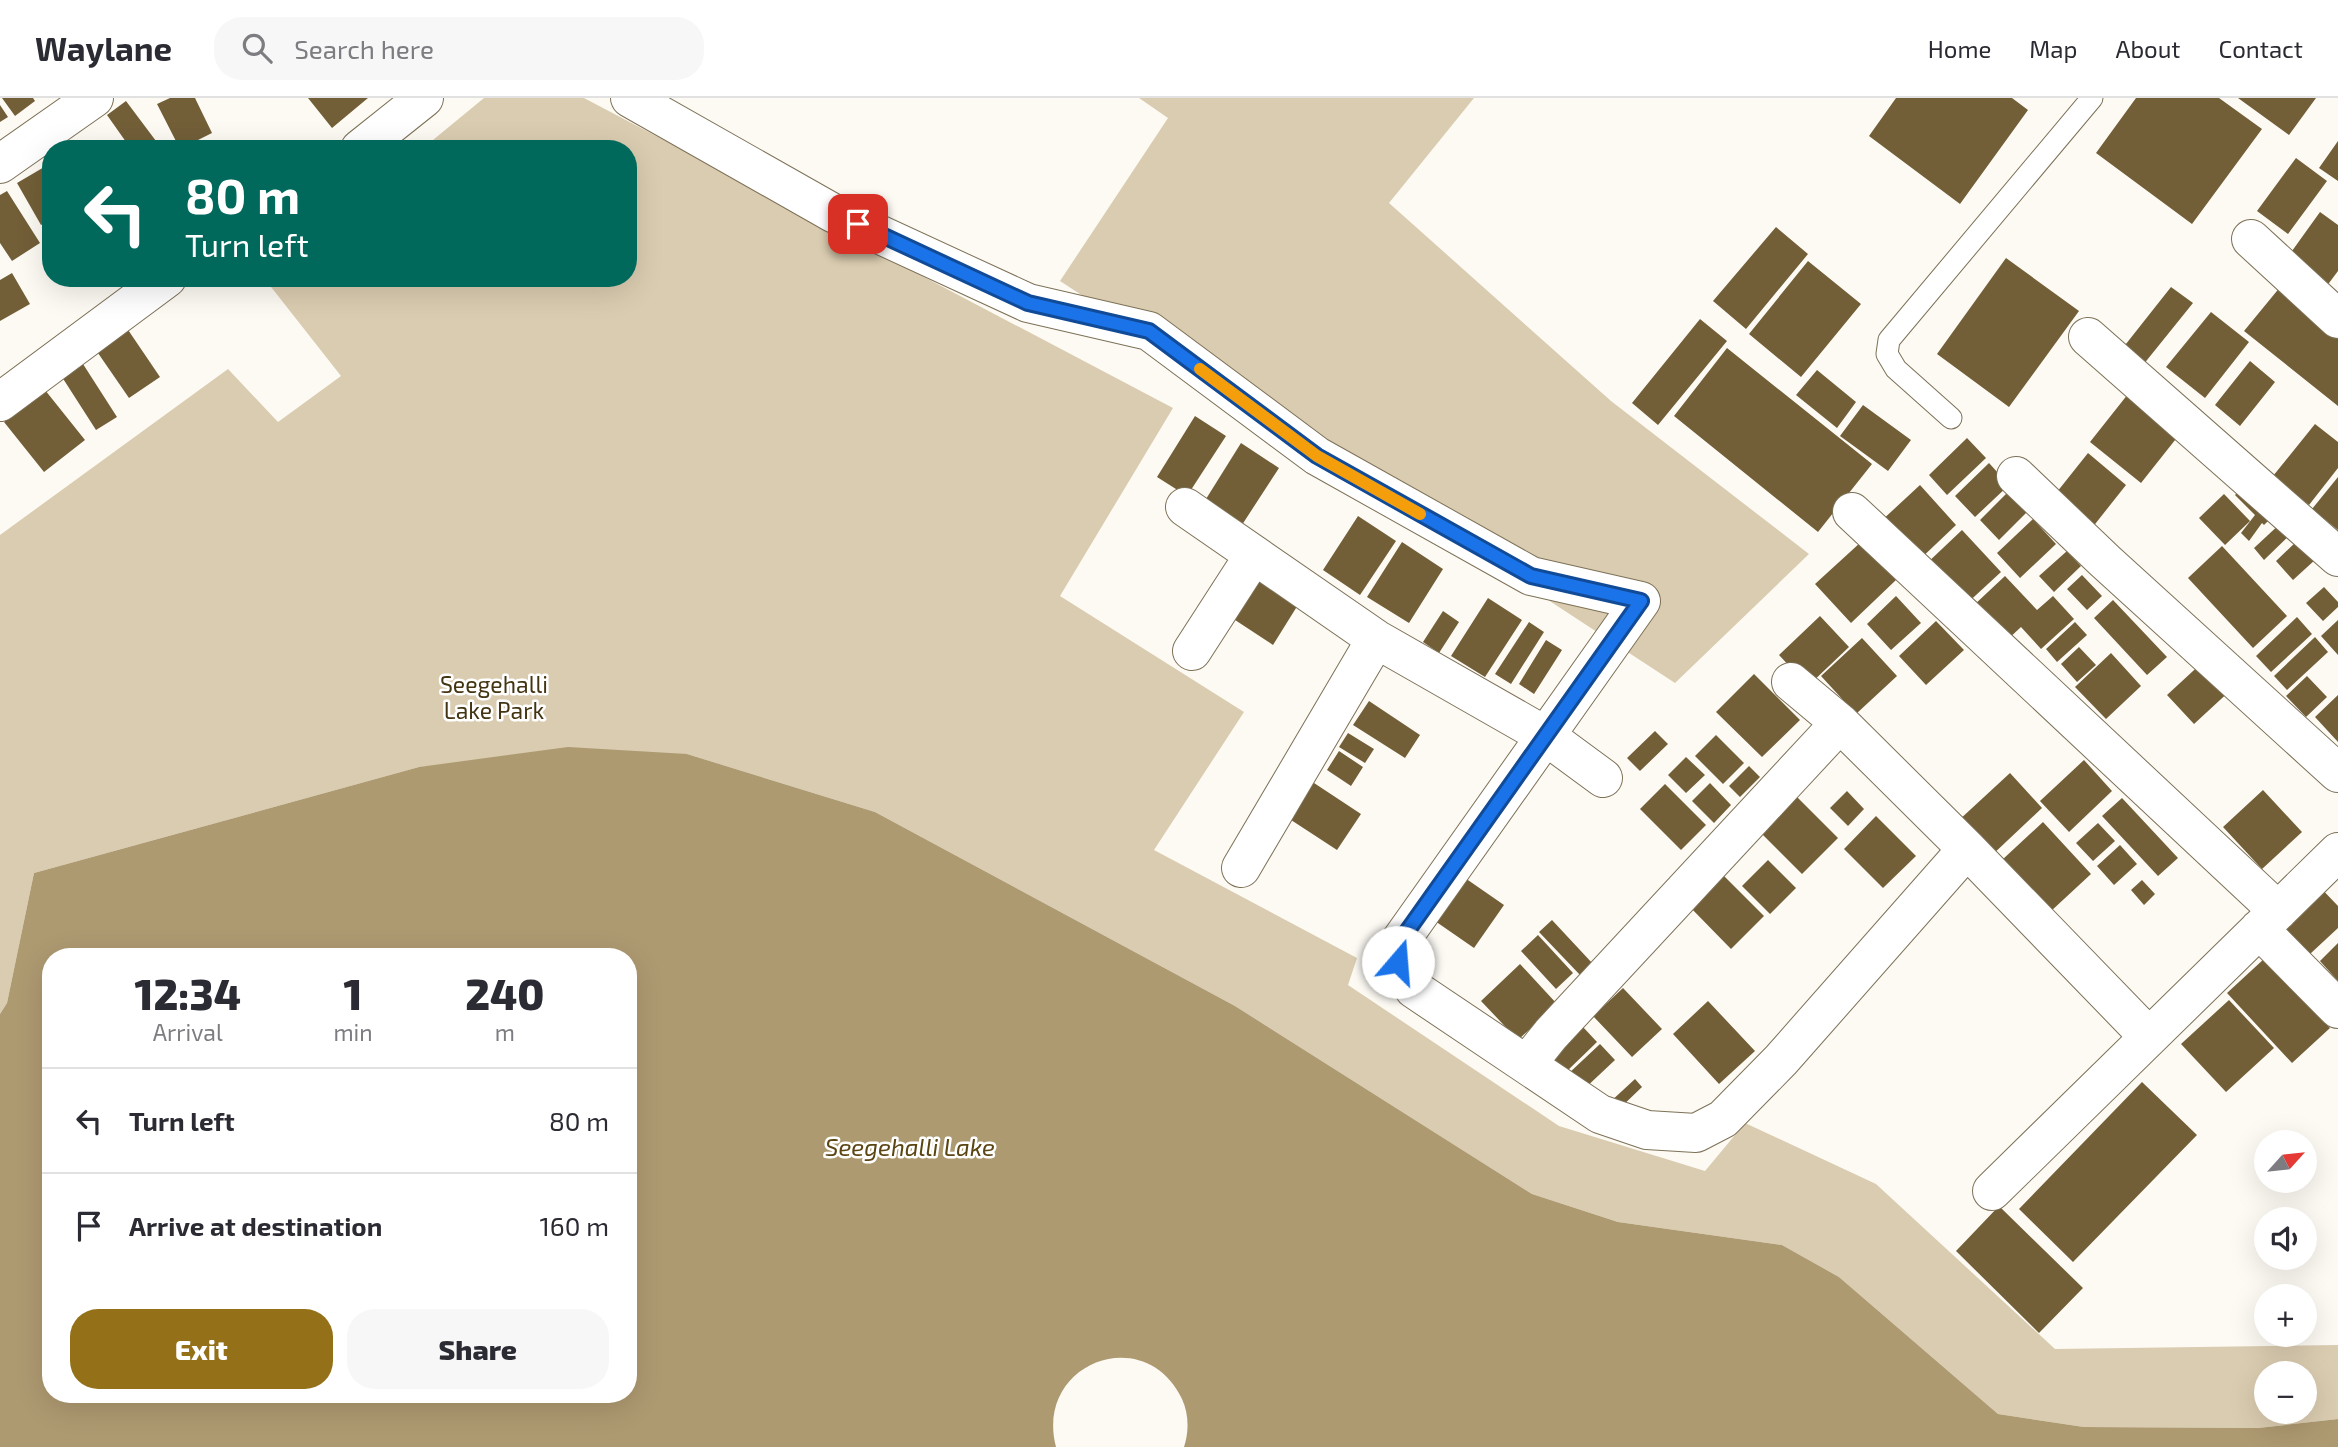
<!DOCTYPE html>
<meta charset="utf-8">
<style>
body{margin:0;font-family:"Exo 2",sans-serif;background:#f7f7f7;color:#2b2b33;height:100vh;display:flex;flex-direction:column;font-size:26px;white-space:nowrap}
*{box-sizing:border-box;margin:0}
p{font-size:23px;color:#7c7c81}
.icon{flex:none;width:38px;height:38px;fill:none;stroke:currentColor;stroke-width:2;stroke-linecap:round;stroke-linejoin:round}
.map{position:relative;flex:1;overflow:hidden}
.sheet{position:absolute;left:42px;top:850px;width:595px;height:455px;display:flex;flex-direction:column;background:#fff;border-radius:28px;box-shadow:0 7px 28px #0002}
.sheet>*{flex:none}
.banner{position:absolute;left:42px;top:42px;width:595px;height:147px;border-radius:28px;box-shadow:0 7px 28px #0002;background:#00695c;color:#fff;overflow:hidden}
.needle{width:46px;rotate:63deg}
.fabs{position:absolute;left:2254px;top:1032px;display:grid;gap:14px}
.fabs a{display:grid;place-items:center;width:63px;height:63px;border-radius:50%;background:#fff;box-shadow:0 7px 28px #0002;font-size:35px}
.pin{position:absolute;display:grid;place-items:center;width:60px;height:60px;color:#fff;margin:-30px;border-radius:14px;box-shadow:0 4px 10px #0006}
.me{position:absolute;width:77px;margin:-38px;rotate:18deg;stroke-linejoin:round;filter:drop-shadow(0 0 5px #0008)}
.turn{display:flex;align-items:center;gap:24px;height:147px;padding:0 28px;font-size:32px}
.turn .icon{width:91px;height:91px;stroke-width:2.5}
.turn b{display:block;font-size:49px;line-height:60px}
.eta{display:flex;justify-content:space-evenly;align-items:center;height:119px;text-align:center}
.eta b{font-size:42px;font-weight:800;line-height:49px}
.action{display:flex;gap:14px;margin-top:auto;padding:14px 28px}
.action a{flex:1;height:80px;border-radius:28px;background:#947118;color:#fff;font-size:28px;font-weight:800;line-height:80px;text-align:center}
.action a+a{background:#f7f7f7;color:#2b2b33}
ul{padding:0;list-style:none}
li{display:flex;align-items:center;gap:21px;height:105px;padding:0 28px;border-top:2px solid #e1e1e2}
li div{flex:1}
li b{display:block;font-size:26px}
li em{font-style:normal}
header{display:flex;align-items:center;gap:42px;box-sizing:border-box;height:98px;padding:0 35px;background:#fff;border-bottom:2px solid #e1e1e2}
header strong{font-size:33px}
nav{display:flex;gap:38px;margin-inline-start:auto;font-size:24px}
.search{width:490px;height:63px;background:#f7f7f7;display:flex;align-items:center;gap:18px;box-sizing:border-box;padding:0 24px;border-radius:28px;color:#7c7c81;font-size:26px}
.map>svg:first-child{display:block}
</style>
<header>
<strong>Waylane</strong>
<div class="search"><svg class="icon" aria-label="search" viewBox="0 0 24 24"><circle cx="10" cy="10" r="6"/><path d="M15 15l6 6"/></svg>Search here</div>
<nav><a>Home</a><a>Map</a><a>About</a><a>Contact</a></nav>
</header>
<div class="map">
<svg width="2338" height="1349" viewBox="0 0 2338 1349">
<rect width="100%" height="100%" fill="#fdfaf4"/>
<path fill="#daccb0" fill-rule="evenodd" d="M484 0H584L1173 310 1060 498 1244 614 1154 752 1357 860 1348 887 1559 1028 1705 1073 1745 1025 1876 1086 2055 1251 2338 1247V1321L2258 1330 2084 1329 1998 1316 1839 1179 1782 1147 1618 1124 1532 1096 1235 908 875 714 687 656 419 669 34 775 7 905 0 916V437L228 271 278 324 341 278 264 180H628V51H422ZM2266 1276H2305V1314H2266Z
M1139 0H1474L1389 105 1611 303 1809 456 1675 585 1060 183 1168 20Z"/>
<path fill="#ae9a71" fill-rule="evenodd" d="M568 649 687 656 875 714 1235 908 1532 1096 1618 1124 1782 1147 1839 1179 1998 1316 2084 1329 2258 1330 2338 1321V1349H1184C1189 1334 1189 1316 1182 1301 1145 1223 1034 1265 1056 1349H0V916L7 905 34 775 419 669ZM51 859H628V1297H51Z"/>
<path fill="#725f38" d="M2 0H33L35 3 15 18Z
M170 0H195L212 35 180 51 157 6Z
M308 0H368L332 30Z
M1896 0H2012L2028 12 1960 106 1869 38Z
M2136 0H2219L2262 31 2192 126 2096 55Z
M2238 0H2316L2289 37Z
M126 3 162 51H131L107 17Z
M0 7 8 19 0 24Z
M2338 43V83L2319 70Z
M2296 60 2327 83 2288 136 2257 113Z
M51 65V122L41 127 17 85Z
M7 93 40 145 12 163 0 145V97Z
M2320 114 2338 127V173L2326 189 2287 160Z
M1776 129 1808 156 1746 231 1713 203Z
M2006 160 2079 213 2009 309 1937 256Z
M1808 163 1861 206 1801 279 1749 236Z
M12 175 30 206 0 223V182Z
M2281 188 2338 233V308L2244 233Z
M2171 189 2193 205 2143 267 2122 251Z
M2211 214 2249 244 2205 300 2166 269Z
M120 220 160 279 129 300 89 242Z
M1700 221 1727 243 1658 327 1632 305Z
M1727 250 1872 366 1818 434 1674 318Z
M74 252 117 319 96 332 53 265Z
M2250 263 2275 284 2240 328 2215 307Z
M1817 272 1856 304 1837 330 1796 297Z
M2132 291 2183 332 2141 385 2090 344Z
M45 292 85 342 44 374 4 324Z
M1863 307 1911 342 1888 373 1840 338Z
M1195 318 1226 338 1187 398 1157 379Z
M2315 326 2338 344V370L2309 407 2273 378Z
M1967 340 1986 360 1947 397 1929 377Z
M1241 345 1279 370 1238 433 1201 409Z
M2088 355 2126 387 2088 435 2049 404Z
M1989 365 2009 387 1975 419 1955 398Z
M2338 379V432L2312 411Z
M2252 380 2281 410 2264 427 2262 425 2249 443 2241 435 2255 417 2235 397Z
M1920 387 1956 427 1916 465 1879 425Z
M2010 392 2029 412 1999 442 1980 422Z
M2224 396 2250 423 2225 447 2199 420Z
M1358 418 1396 443 1360 497 1323 472Z
M2033 421 2056 446 2020 480 1997 455Z
M2282 424 2292 435 2264 462 2254 450Z
M1962 432 2001 474 1963 509 1924 468Z
M2298 442 2316 461 2293 482 2276 463Z
M1402 444 1443 471 1409 525 1367 499Z
M1861 444 1896 482 1851 525 1815 486Z
M2222 448 2287 518 2253 550 2188 480Z
M2067 453 2081 468 2054 494 2039 478Z
M1260 475 1301 502 1273 547 1232 520Z
M2082 477 2102 498 2087 512 2067 491Z
M2005 478 2037 512 2053 498 2074 521 2041 551 2021 529 2006 543 1973 508Z
M2324 489 2338 504V509L2323 523 2306 505Z
M1896 498 1921 525 1891 552 1867 526Z
M1488 500 1522 522 1485 579 1451 558Z
M2113 502 2167 559 2147 577 2094 520Z
M1443 513 1459 524 1439 555 1423 544Z
M1820 518 1849 549 1808 588 1779 557Z
M2297 519 2312 536 2271 574 2256 558Z
M2338 522V557L2321 538Z
M1936 523 1964 552 1926 587 1899 558Z
M1529 524 1544 534 1511 586 1495 576Z
M2075 524 2087 537 2057 564 2046 551Z
M2315 539 2328 554 2287 592 2274 578Z
M1862 540 1897 578 1856 616 1821 578Z
M1546 542 1562 552 1534 596 1519 586Z
M2079 549 2096 567 2077 584 2061 566Z
M2111 555 2141 588 2106 621 2075 589Z
M2206 561 2233 590 2194 626 2167 597Z
M1754 576 1800 622 1762 659 1716 614Z
M2307 578 2327 599 2306 619 2286 598Z
M2338 597V644L2315 619Z
M1369 603 1420 637 1405 660 1353 627Z
M1655 633 1668 646 1640 673 1627 660Z
M1348 635 1374 651 1365 665 1339 649Z
M1716 637 1744 665 1723 686 1695 658Z
M1339 653 1363 669 1351 688 1327 672Z
M1686 659 1705 677 1686 695 1668 677Z
M2084 662 2112 693 2069 734 2040 703Z
M1749 668 1760 679 1740 699 1729 688Z
M2010 675 2042 710 1990 759 1958 723Z
M1311 683 1361 716 1337 752 1288 720Z
M1710 685 1731 707 1714 725 1692 703Z
M1665 686 1706 727 1681 752 1640 711Z
M2263 692 2302 734 2262 771 2223 729Z
M1791 693 1838 740 1802 776 1755 729Z
M1847 693 1864 711 1848 728 1830 710Z
M2122 700 2178 760 2158 778 2102 718Z
M1876 718 1916 758 1883 790 1844 751Z
M2043 724 2091 776 2050 814 2002 762Z
M2098 725 2115 743 2093 763 2076 745Z
M2120 747 2137 766 2114 787 2097 768Z
M1768 762 1796 790 1770 816 1742 788Z
M1720 774 1764 818 1731 851 1688 807Z
M1465 780 1504 807 1474 850 1435 823Z
M2142 782 2155 796 2144 807 2131 792Z
M2316 785 2338 808V830L2310 856 2277 822Z
M1552 822 1593 866 1581 878 1539 834Z
M1538 837 1573 875 1556 891 1521 853Z
M2338 845V883L2320 863Z
M2265 860 2330 930 2292 965 2227 895Z
M1520 866 1557 906 1518 942 1481 903Z
M1623 890 1662 931 1632 959 1593 918Z
M2229 902 2274 950 2226 994 2181 946Z
M1708 903 1755 953 1719 986 1673 936Z
M1583 929 1597 944 1566 974 1552 959Z
M1600 946 1615 962 1582 993 1567 977Z
M1635 981 1642 989 1617 1013 1609 1005Z
M2142 984 2197 1037 2073 1164 2019 1111Z
M1999 1108 2083 1190 2039 1235 1956 1153Z"/>
<g fill="none" stroke-linecap="round" stroke-linejoin="round">
<defs>
<path id="service" d="M1951 320 1896 271 1887 256 1889 242 2092 0"/>
<path id="minor" d="M630 0 833 115 1028 205 1149 233 1317 358 1531 478 1641 503 1401 842 1398 864 1414 891 1600 1016 1647 1032 1696 1035 1723 1021 1781 962 1967 751
M360 51 424 0
M0 66 94 0
M2251 141 2338 221
M2088 239 2338 459
M0 304 167 180
M2016 378 2105 463 2338 675
M1185 409 1376 541 1546 638 1603 680
M1852 414 2278 813
M1192 553 1254 457
M1791 584 1840 625 1967 751 2149 939
M1241 770 1376 541
M2259 831 2338 911
M1527 966 1551 936 1840 625
M1992 1093 2338 754"/>
</defs>
<use href="#service" stroke="#7d7157" stroke-width="23"/>
<use href="#minor" stroke="#7d7157" stroke-width="40"/>
<use href="#service" stroke="#fff" stroke-width="21"/>
<use href="#minor" stroke="#fff" stroke-width="38"/>
</g>
<g fill="none" stroke-linecap="round" stroke-linejoin="round">
<defs>
<path id="route" d="M858 126 1028 205 1149 233 1317 358 1531 478 1641 503 1401 842 1398 864"/>
</defs>
<use href="#route" stroke="#114b97" stroke-width="18"/>
<use href="#route" stroke="#1a73e8" stroke-width="12"/>
<path stroke="#f59e0b" stroke-width="12" d="M1200 271 1317 358 1420 416"/>
</g>
<g text-anchor="middle" stroke-width="5" stroke-linejoin="round" paint-order="stroke">
<g font-size="23" fill="#443512" stroke="#fff">
<text x="494" y="595">Seegehalli<tspan x="494" dy="26">Lake Park</tspan></text>
</g>
<g font-size="24" font-style="italic" fill="#5b4512" stroke="#fff">
<text x="910" y="1058">Seegehalli Lake</text>
</g>
</g>
</svg>
<div class="fabs">
<a><svg class="needle" viewBox="-14 -14 28 28"><path d="M0-13l5 13h-10z" fill="#e53935"/><path d="M0 13l5-13h-10z" fill="#7c7c81"/></svg></a>
<a><svg class="icon" aria-label="sound" viewBox="0 0 24 24"><path d="M4 9h4l5-4v14l-5-4H4zM17 9q2 3 0 6"/></svg></a>
<a>+</a>
<a>−</a>
</div>
<div class="pin" style="left:858px;top:126px;background:#d93025"><svg class="icon" aria-label="arrive" viewBox="0 0 24 24"><path d="M6 21V4h12l-3 4 3 4H6"/></svg></div>
<svg class="me" style="left:1398px;top:864px" viewBox="-20 -20 40 40"><circle r="19" fill="#fff"/><path d="M0-13L10 11 0 6-10 11z" fill="#1a73e8"/></svg>
<div class="banner">
<div class="turn"><svg class="icon" aria-label="left" viewBox="0 0 24 24"><path d="M17 20v-9H6M10 6l-5 5 5 5"/></svg><div><b>80 m</b>Turn left</div></div>
</div>
<section class="sheet">
<div class="eta">
<div><b>12:34</b><p>Arrival</p></div>
<div><b>1</b><p>min</p></div>
<div><b>240</b><p>m</p></div>
</div>
<ul>
<li><svg class="icon" aria-label="left" viewBox="0 0 24 24"><path d="M17 20v-9H6M10 6l-5 5 5 5"/></svg><div><b>Turn left</b></div><em>80 m</em></li>
<li><svg class="icon" aria-label="arrive" viewBox="0 0 24 24"><path d="M6 21V4h12l-3 4 3 4H6"/></svg><div><b>Arrive at destination</b></div><em>160 m</em></li>
</ul>
<div class="action"><a>Exit</a><a>Share</a></div>
</section>
</div>
